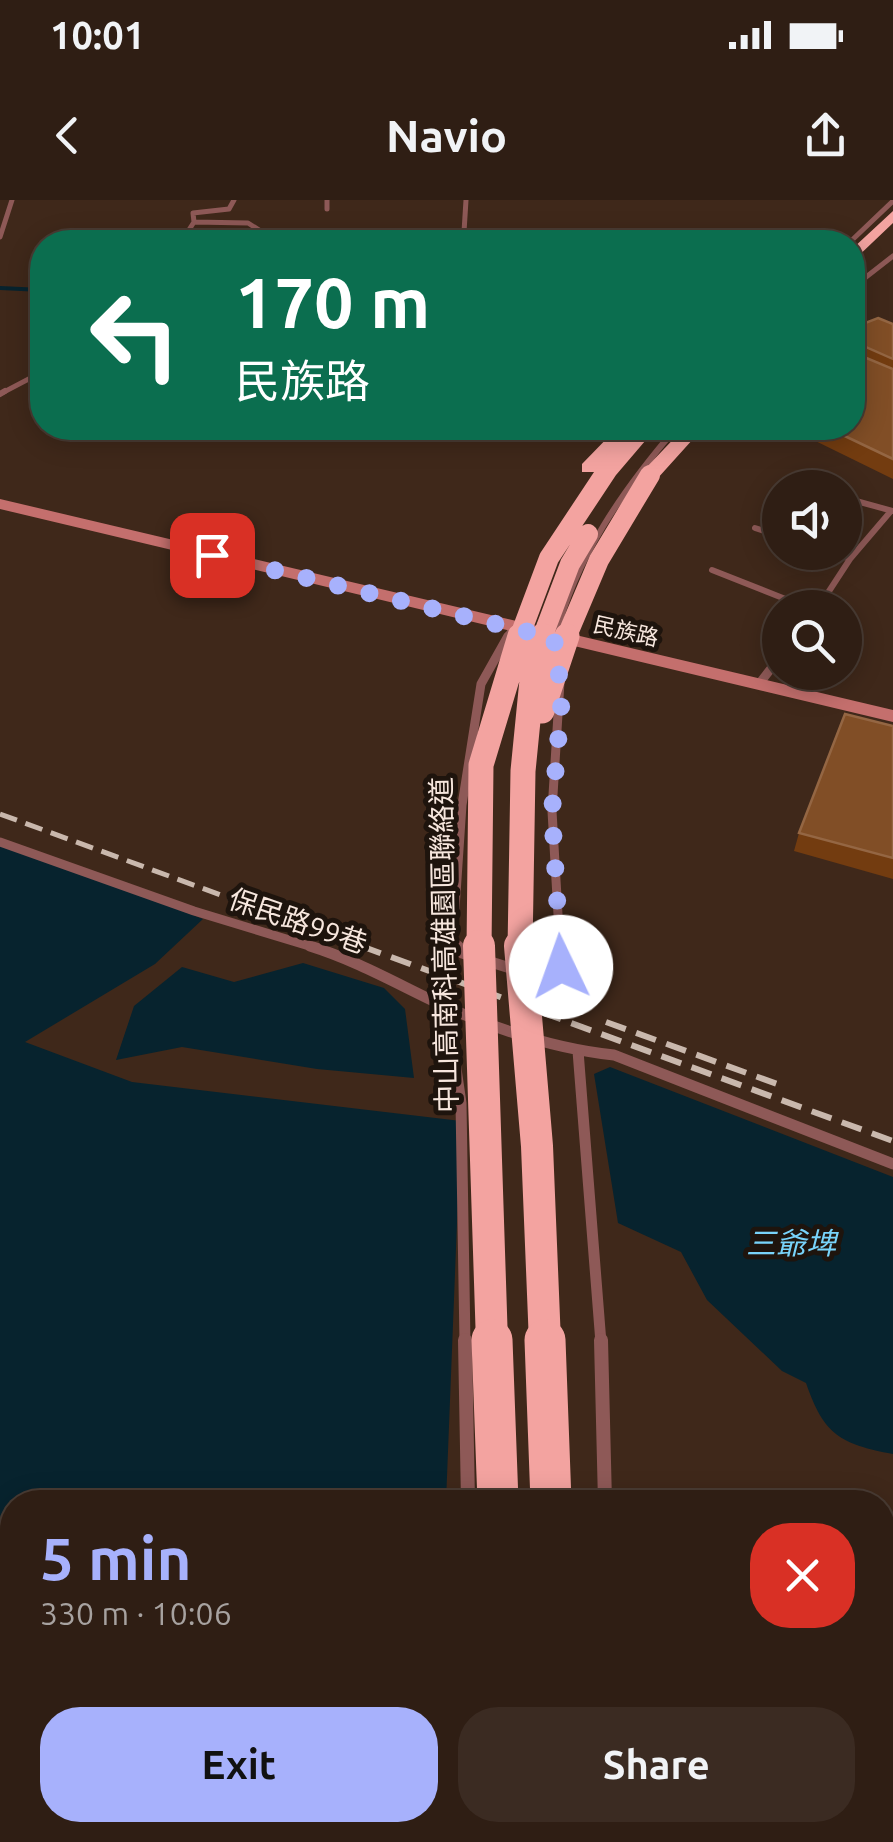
<!DOCTYPE html>
<meta charset="utf-8">
<style>
body{margin:0;font-family:Ubuntu,"Noto Sans TC",sans-serif;background:#3b2b22;color:#f1f3f6;height:100vh;display:flex;flex-direction:column;font-size:38px;white-space:nowrap}
*{box-sizing:border-box;margin:0}
p{font-size:32px;color:#a7a2a0}
.icon{flex:none;width:55px;height:55px;fill:none;stroke:currentColor;stroke-width:2;stroke-linecap:round;stroke-linejoin:round}
.map{position:relative;flex:1;overflow:hidden}
.panel{position:absolute;left:0px;top:1290px;width:895px;height:352px;display:flex;flex-direction:column;background:#2f1e14;border-radius:40px 40px 0 0;box-shadow:0 5px 25px #0003,0 0 0 2px #4a3c34}
.panel>*{flex:none}
.guide{position:absolute;left:30px;top:30px;width:835px;height:210px;border-radius:40px;box-shadow:0 5px 25px #0003,0 0 0 2px #4a3c34;background:#0b6e4f;color:#fff;overflow:hidden}
.controls{position:absolute;left:762px;top:270px;display:grid;gap:20px}
.controls a{display:grid;place-items:center;width:100px;height:100px;border-radius:50%;background:#2f1e14;box-shadow:0 5px 25px #0003,0 0 0 2px #4a3c34;font-size:50px}
.pin{position:absolute;display:grid;place-items:center;width:85px;height:85px;color:#fff;margin:-42px;border-radius:20px;box-shadow:0 5px 15px #0006}
.me{position:absolute;width:110px;margin:-55px;rotate:357deg;stroke-linejoin:round;filter:drop-shadow(0 0 8px #0008)}
.turn{display:flex;align-items:center;gap:35px;height:210px;padding:0 40px;font-size:45px}
.turn .icon{width:130px;height:130px;stroke-width:2.5}
.turn b{display:block;font-size:70px;line-height:85px}
.round{display:grid;place-items:center;flex:none;width:105px;height:105px;border-radius:40px;background:#3b2b22}
.head{display:flex;align-items:center;justify-content:space-between;height:170px;padding:0 40px}
h1{font-size:60px;font-weight:700;line-height:75px;color:#a7b1fc}
.cta{display:flex;gap:20px;margin-top:auto;padding:20px 40px}
.cta a{flex:1;height:115px;border-radius:40px;background:#a7b1fc;color:#111;font-size:40px;font-weight:700;line-height:115px;text-align:center}
.cta a+a{background:#3b2b22;color:#f1f3f6}
.status{display:flex;justify-content:space-between;align-items:center;height:70px;padding:0 50px;background:#2f1e14;direction:ltr}
.status svg{height:28px;fill:currentColor}
header{display:flex;justify-content:space-between;align-items:center;height:130px;padding:0 40px;background:#2f1e14;font-size:45px;font-weight:700}
.map>svg:first-child{display:block}
</style>
<div class="status"><b>10:01</b><svg viewBox="0 0 49 12"><path d="M0 12V9h3v3zM5 12V6h3v6zM10 12V3h3v9zM15 12V0h3v12zM26 1h20v11H26zM47 4h2v5h-2z"/></svg></div>
<header><svg class="icon" aria-label="back" viewBox="0 0 24 24"><path d="M15 5l-7 7 7 7"/></svg>Navio<svg class="icon" aria-label="share" viewBox="0 0 24 24"><path d="M12 15V3M7 8l5-5 5 5M5 13v7h14v-7"/></svg></header>
<div class="map">
<svg width="893" height="1642" viewBox="0 0 893 1642">
<rect width="100%" height="100%" fill="#3f281a"/>
<path fill="#07232e" d="M0 639 203 719 155 764 25 842 132 882 461 921 446 1302H12V1431L0 1438Z
M303 763 384 788 405 809 414 878 317 869 182 847 116 860 134 806 182 767 234 782Z
M610 867 893 977V1254C840 1244 824 1235 806 1183L782 1171 707 1100 681 1052 618 1023 594 874Z"/>
<g fill="none" stroke-linecap="round" stroke-linejoin="round">
<path stroke="#07232e" stroke-width="4" d="M0 88 42 90
M852 124H871"/>
<path stroke="#8e5957" stroke-width="5" d="M327 0V9
M466 0 464 32 476 40 500 42
M194 22 248 23 273 39 373 37 440 42
M0 37 12 0
M137 37 187 33 194 22 193 13 229 9 234 0
M850 42 893 1
M852 88 893 56
M0 194 42 172"/>
<path stroke="#8e5957" stroke-width="6" d="M0 194 5 191
M800 285 809 288
M845 298 893 311
M755 328 780 336
M829 352 850 359
M712 370 808 408
M818 408 850 359 891 311
M506 438 512 428
M555 438C576 357 622 291 676 228"/>
<path stroke="#8e5957" stroke-width="9" d="M554 441 555 436
M759 484 780 457
M0 642 194 711 319 749
M459 749 453 738 462 605 481 484 508 436
M560 749 552 611 560 482"/>
<path stroke="#8e5957" stroke-width="11" d="M310 746C358 761 399 785 444 806 496 829 558 849 614 855L893 964
M458 746 462 753 542 778 561 767 560 746
M447 807 461 903 465 1143
M578 851 601 1143"/>
<path stroke="#8e5957" stroke-width="14" d="M465 1140 468 1302
M601 1140 605 1302
M595 1642 596 1630"/>
<path fill="#c46f6d" fill-rule="evenodd" d="M0 299 893 510V522L0 309Z"/>
<path fill="#f3a3a0" fill-rule="evenodd" d="M893 11V23L852 62V49Z
M617 228H636L596 272H582V264Z
M684 228H703L657 279H643V271Z
M429 1630H475L473 1642H427Z
M509 1630H555L554 1642H508Z"/>
<path stroke="#c9b8ad" stroke-width="5" stroke-dasharray="18 9" stroke-linecap="butt" d="M0 614 368 749"/>
<path stroke="#c9b8ad" stroke-width="6" stroke-dasharray="21 11" stroke-linecap="butt" d="M361 746 893 941
M606 822 780 885"/>
<path stroke="#f3a3a0" stroke-width="20" d="M519 438 549 358 608 269 643 228
M542 438 570 364 588 334
M566 438 599 360 650 275"/>
<path stroke="#f3a3a0" stroke-width="25" d="M542 511 567 436
M479 749 481 565 520 436
M520 749 523 571 534 460 543 436"/>
<path stroke="#f3a3a0" stroke-width="32" d="M479 746 492 1143
M520 746 537 946 545 1143"/>
<path stroke="#f3a3a0" stroke-width="41" d="M492 1140 498 1302
M545 1140 551 1302"/>
</g>
<path fill="#733c10" d="M893 124V279L789 228H852V128Z
M893 526V679L794 651 799 633Z"/>
<path fill="#814e26" stroke="#946643" stroke-width="2.5" d="M878 118 893 124V159L852 141V128Z
M852 152 893 169V259L828 228H852Z
M845 514 893 526V658L799 633Z"/>
<g fill="none" stroke-linecap="round" stroke-linejoin="round">
<path stroke="#a7b1fc" stroke-width="18" stroke-dasharray="0 32.4" d="M212 355 554 438 562 497 552 611 561 767"/>
</g>
<g text-anchor="middle" stroke-width="10" stroke-linejoin="round" paint-order="stroke">
<g font-size="22" fill="#f7e7de" stroke="#1e140d">
<text transform="translate(626 431) rotate(13)" y="8">民族路</text>
</g>
<g font-size="28" fill="#f7e7de" stroke="#1e140d">
<text transform="translate(298 721) rotate(19)" y="10">保民路99巷</text>
<text transform="translate(444 745) rotate(-91)" y="10">中山高南科高雄園區聯絡道</text>
</g>
<g font-size="30" font-style="italic" fill="#78d3fa" stroke="#1e140d">
<text x="791" y="1054">三爺埤</text>
</g>
</g>
</svg>
<div class="controls">
<a><svg class="icon" aria-label="sound" viewBox="0 0 24 24"><path d="M4 9h4l5-4v14l-5-4H4zM17 9q2 3 0 6"/></svg></a>
<a><svg class="icon" aria-label="search" viewBox="0 0 24 24"><circle cx="10" cy="10" r="6"/><path d="M15 15l6 6"/></svg></a>
</div>
<div class="pin" style="left:212px;top:355px;background:#d93025"><svg class="icon" aria-label="arrive" viewBox="0 0 24 24"><path d="M6 21V4h12l-3 4 3 4H6"/></svg></div>
<svg class="me" style="left:561px;top:767px" viewBox="-20 -20 40 40"><circle r="19" fill="#fff"/><path d="M0-13L10 11 0 6-10 11z" fill="#a7b1fc"/></svg>
<div class="guide">
<div class="turn"><svg class="icon" aria-label="left" viewBox="0 0 24 24"><path d="M17 20v-9H6M10 6l-5 5 5 5"/></svg><div><b>170 m</b>民族路</div></div>
</div>
<section class="panel">
<div class="head"><div><h1>5 min</h1><p>330 m · 10:06</p></div><a class="round" style="background:#d93025;color:#fff"><svg class="icon" aria-label="close" viewBox="0 0 24 24"><path d="M6 6l12 12M18 6L6 18"/></svg></a></div>
<div class="cta"><a>Exit</a><a>Share</a></div>
</section>
</div>
